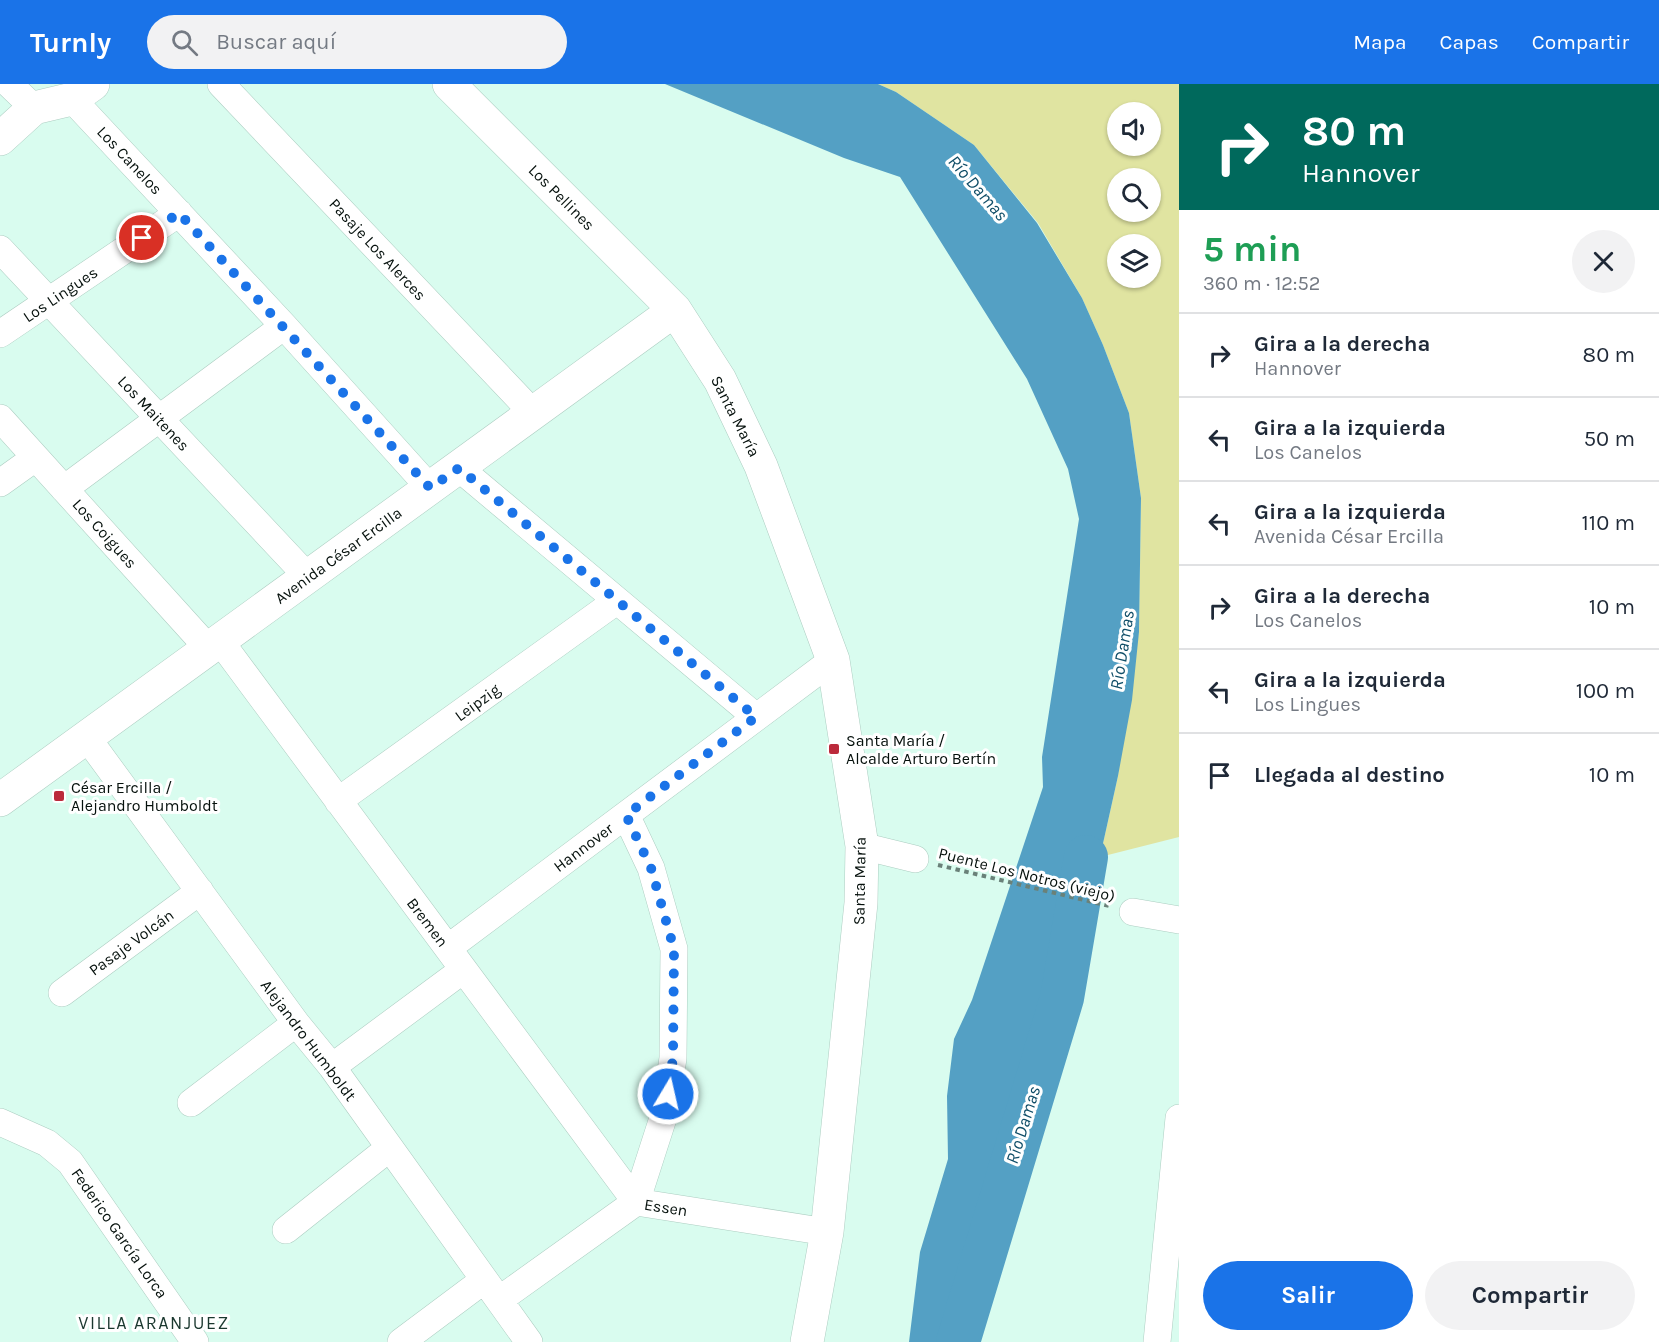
<!DOCTYPE html>
<html lang="es">
<meta charset="utf-8">
<style>
body{margin:0;font-family:Karla,sans-serif;background:#f2f2f3;color:#1f2937;height:100vh;display:flex;flex-direction:column;font-size:22px;white-space:nowrap}
*{box-sizing:border-box;margin:0}
p{font-size:20px;color:#747a83}
.icon{flex:none;width:33px;height:33px;fill:none;stroke:currentColor;stroke-width:2;stroke-linecap:round;stroke-linejoin:round}
.map{position:relative;flex:1;overflow:hidden}
.side{display:flex;flex-direction:column;background:#fff;width:480px}
.side>*{flex:none}
.banner{background:#00695c;color:#fff;overflow:hidden}
.fabs{position:absolute;left:1107px;top:18px;display:grid;gap:12px}
.fabs a{display:grid;place-items:center;width:54px;height:54px;border-radius:50%;background:#fff;box-shadow:0 2px 4px #0004;font-size:30px}
.pin{position:absolute;display:grid;place-items:center;width:51px;height:51px;color:#fff;margin:-26px;border:3px solid #fff;border-radius:50%;box-shadow:0 2px 6px #0007}
.me{position:absolute;width:66px;margin:-33px;rotate:9deg;stroke-linejoin:round;filter:drop-shadow(0 0 4px #0008)}
.turn{display:flex;align-items:center;gap:21px;height:126px;padding:0 24px;font-size:27px}
.turn .icon{width:78px;height:78px;stroke-width:2.5}
.turn b{display:block;font-size:42px;line-height:51px}
.round{display:grid;place-items:center;flex:none;width:63px;height:63px;border-radius:32px;background:#f2f2f3}
.overview{display:flex;align-items:center;justify-content:space-between;height:102px;padding:0 24px}
h1{font-size:36px;font-weight:700;line-height:45px;color:#1e9e55}
.cta{display:flex;gap:12px;margin-top:auto;padding:12px 24px}
.cta a{flex:1;height:69px;border-radius:36px;background:#1a73e8;color:#fff;font-size:24px;font-weight:700;line-height:69px;text-align:center}
.cta a+a{background:#f2f2f3;color:#1f2937}
ul{padding:0;list-style:none}
li{display:flex;align-items:center;gap:18px;height:84px;padding:0 24px;border-top:2px solid #e0e1e3}
li div{flex:1}
li b{display:block;font-size:22px}
li em{font-style:normal}
header{display:flex;align-items:center;gap:36px;box-sizing:border-box;height:84px;padding:0 30px;background:#1a73e8;color:#fff}
header strong{font-size:28px}
nav{display:flex;gap:33px;margin-inline-start:auto;font-size:21px}
.search{width:420px;height:54px;background:#f2f2f3;display:flex;align-items:center;gap:15px;box-sizing:border-box;padding:0 21px;border-radius:33px;color:#747a83;font-size:22px}
main{display:flex;flex:1;min-height:0}
.map>svg:first-child{display:block}
</style>
<header>
<strong>Turnly</strong>
<div class="search"><svg class="icon" aria-label="search" viewBox="0 0 24 24"><circle cx="10" cy="10" r="6"/><path d="M15 15l6 6"/></svg>Buscar aquí</div>
<nav><a>Mapa</a><a>Capas</a><a>Compartir</a></nav>
</header>
<main>
<div class="map">
<svg width="1179" height="1258" viewBox="0 0 1179 1258">
<rect width="100%" height="100%" fill="#d9fcef"/>
<path fill="#e0e4a1" fill-rule="evenodd" d="M878 0H1179V753L1100 773 1118 692 1124 626 1139 548 1141 414 1129 329 1103 261 1082 214 1038 139 974 61 896 8ZM1118 28H1150V62H1118ZM1118 94H1150V128H1118ZM1118 160H1150V194H1118Z"/>
<path fill="#54a0c4" d="M665 0H878L896 8 974 61 1037 139 1082 214 1103 261 1129 329 1141 414 1139 548 1132 616 1118 692 1100 773 1049 897 1038 959 994 1106 966 1258H909L920 1168 948 1075 947 1012 954 955 972 916 1043 703 1042 673 1079 435 1068 385 1027 295 900 93 844 74Z"/>
<g fill="none" stroke-linecap="round" stroke-linejoin="round">
<path stroke="#54a0c4" stroke-width="44" d="M958 1258 1062 914 1086 773"/>
<defs>
<path id="minor" d="M9 0 34 24
M221 0 534 330
M72 15 284 242 430 404
M0 165 308 493
M0 250 179 129
M0 334 209 565
M459 384 756 633
M0 399 35 374
M64 405 284 242
M220 557 636 1118
M88 655 296 939 332 983 529 1258
M338 717 615 518
M626 731 651 784 674 865 673 974 665 1028 636 1118
M862 762 915 775
M1133 828 1179 836
M448 864 833 576
M62 909 200 807
M332 983 463 886
M191 1019 296 939
M0 1038 47 1059 70 1078 195 1258
M286 1146 388 1065
M499 1216 636 1118 827 1148
M401 1258 484 1196
M1157 1258 1179 1034"/>
<path id="tertiary" d="M449 0 675 226 720 296 761 382 833 576 862 762 861 819 827 1148 807 1258
M0 55 34 24 72 15 93 0
M0 716 675 226"/>
</defs>
<use href="#minor" stroke="#accdc1" stroke-width="28"/>
<use href="#tertiary" stroke="#accdc1" stroke-width="34"/>
<path stroke="#6a8179" stroke-width="4" stroke-dasharray="4.5 4.5" stroke-linecap="butt" d="M938 781 1109 822"/>
<use href="#minor" stroke="#fff" stroke-width="27"/>
<use href="#tertiary" stroke="#fff" stroke-width="33"/>
</g>
<g fill="none" stroke-linecap="round" stroke-linejoin="round">
<path stroke="#1a73e8" stroke-width="10" stroke-dasharray="0 18" d="M142 154 179 129 430 404 459 384 756 633 626 731 651 784 674 865 673 974 668 1010"/>
</g>
<g fill="#bb2a3b" stroke="#fff" stroke-width="2">
<rect x="828" y="659" width="12" height="12" rx="3"/>
<rect x="53" y="706" width="12" height="12" rx="3"/>
</g>
<g text-anchor="middle" stroke-width="6" stroke-linejoin="round" paint-order="stroke">
<g font-size="16" fill="#05100c" stroke="#fff">
<text transform="translate(130 76) rotate(47)" y="6">Los Canelos</text>
<text transform="translate(562 113) rotate(45)" y="6">Los Pellines</text>
<text transform="translate(378 165) rotate(47)" y="6">Pasaje Los Alerces</text>
<text transform="translate(60 210) rotate(-34)" y="6">Los Lingues</text>
<text transform="translate(154 329) rotate(47)" y="6">Los Maitenes</text>
<text transform="translate(736 332) rotate(63)" y="6">Santa María</text>
<text transform="translate(105 449) rotate(48)" y="6">Los Coigues</text>
<text transform="translate(338 471) rotate(-36)" y="6">Avenida César Ercilla</text>
<text transform="translate(477 618) rotate(-36)" y="6">Leipzig</text>
<text transform="translate(583 763) rotate(-37)" y="6">Hannover</text>
<text transform="translate(1027 790) rotate(14)" y="6">Puente Los Notros (viejo)</text>
<text transform="translate(859 797) rotate(-89)" y="6">Santa María</text>
<text transform="translate(428 838) rotate(53)" y="6">Bremen</text>
<text transform="translate(131 858) rotate(-36)" y="6">Pasaje Volcán</text>
<text transform="translate(309 956) rotate(53)" y="6">Alejandro Humboldt</text>
<text transform="translate(666 1123) rotate(9)" y="6">Essen</text>
<text transform="translate(120 1149) rotate(55)" y="6">Federico García Lorca</text>
</g>
<g font-size="16" fill="#05100c" stroke="#fff" text-anchor="start">
<text x="846" y="662">Santa María /<tspan x="846" dy="18">Alcalde Arturo Bertín</tspan></text>
<text x="71" y="709">César Ercilla /<tspan x="71" dy="18">Alejandro Humboldt</tspan></text>
</g>
<g font-size="18" font-style="italic" fill="#104e68" stroke="#fff">
<text transform="translate(978 104) rotate(49)" y="6">Río Damas</text>
<text transform="translate(1122 566) rotate(-81)" y="6">Río Damas</text>
<text transform="translate(1023 1041) rotate(-73)" y="6">Río Damas</text>
</g>
<g font-size="18" letter-spacing="1.5" fill="#1b382f" stroke="#fff">
<text x="154" y="1245">VILLA ARANJUEZ</text>
</g>
</g>
</svg>
<div class="fabs">
<a><svg class="icon" aria-label="sound" viewBox="0 0 24 24"><path d="M4 9h4l5-4v14l-5-4H4zM17 9q2 3 0 6"/></svg></a>
<a><svg class="icon" aria-label="search" viewBox="0 0 24 24"><circle cx="10" cy="10" r="6"/><path d="M15 15l6 6"/></svg></a>
<a><svg class="icon" aria-label="layers" viewBox="0 0 24 24"><path d="M12 4l9 5-9 5-9-5zM3 14l9 5 9-5"/></svg></a>
</div>
<div class="pin" style="left:142px;top:154px;background:#d93025"><svg class="icon" aria-label="arrive" viewBox="0 0 24 24"><path d="M6 21V4h12l-3 4 3 4H6"/></svg></div>
<svg class="me" style="left:668px;top:1010px" viewBox="-20 -20 40 40"><circle r="17" fill="#1a73e8" stroke="#fff" stroke-width="3"/><path d="M0-11L8 9 0 5-8 9z" fill="#fff"/></svg>
</div>
<section class="side">
<div class="banner">
<div class="turn"><svg class="icon" aria-label="right" viewBox="0 0 24 24"><path d="M7 20v-9h11M14 6l5 5-5 5"/></svg><div><b>80 m</b>Hannover</div></div>
</div>
<div class="overview"><div><h1>5 min</h1><p>360 m · 12:52</p></div><a class="round"><svg class="icon" aria-label="close" viewBox="0 0 24 24"><path d="M6 6l12 12M18 6L6 18"/></svg></a></div>
<ul>
<li><svg class="icon" aria-label="right" viewBox="0 0 24 24"><path d="M7 20v-9h11M14 6l5 5-5 5"/></svg><div><b>Gira a la derecha</b><p>Hannover</p></div><em>80 m</em></li>
<li><svg class="icon" aria-label="left" viewBox="0 0 24 24"><path d="M17 20v-9H6M10 6l-5 5 5 5"/></svg><div><b>Gira a la izquierda</b><p>Los Canelos</p></div><em>50 m</em></li>
<li><svg class="icon" aria-label="left" viewBox="0 0 24 24"><path d="M17 20v-9H6M10 6l-5 5 5 5"/></svg><div><b>Gira a la izquierda</b><p>Avenida César Ercilla</p></div><em>110 m</em></li>
<li><svg class="icon" aria-label="right" viewBox="0 0 24 24"><path d="M7 20v-9h11M14 6l5 5-5 5"/></svg><div><b>Gira a la derecha</b><p>Los Canelos</p></div><em>10 m</em></li>
<li><svg class="icon" aria-label="left" viewBox="0 0 24 24"><path d="M17 20v-9H6M10 6l-5 5 5 5"/></svg><div><b>Gira a la izquierda</b><p>Los Lingues</p></div><em>100 m</em></li>
<li><svg class="icon" aria-label="arrive" viewBox="0 0 24 24"><path d="M6 21V4h12l-3 4 3 4H6"/></svg><div><b>Llegada al destino</b></div><em>10 m</em></li>
</ul>
<div class="cta"><a>Salir</a><a>Compartir</a></div>
</section>
</main>
